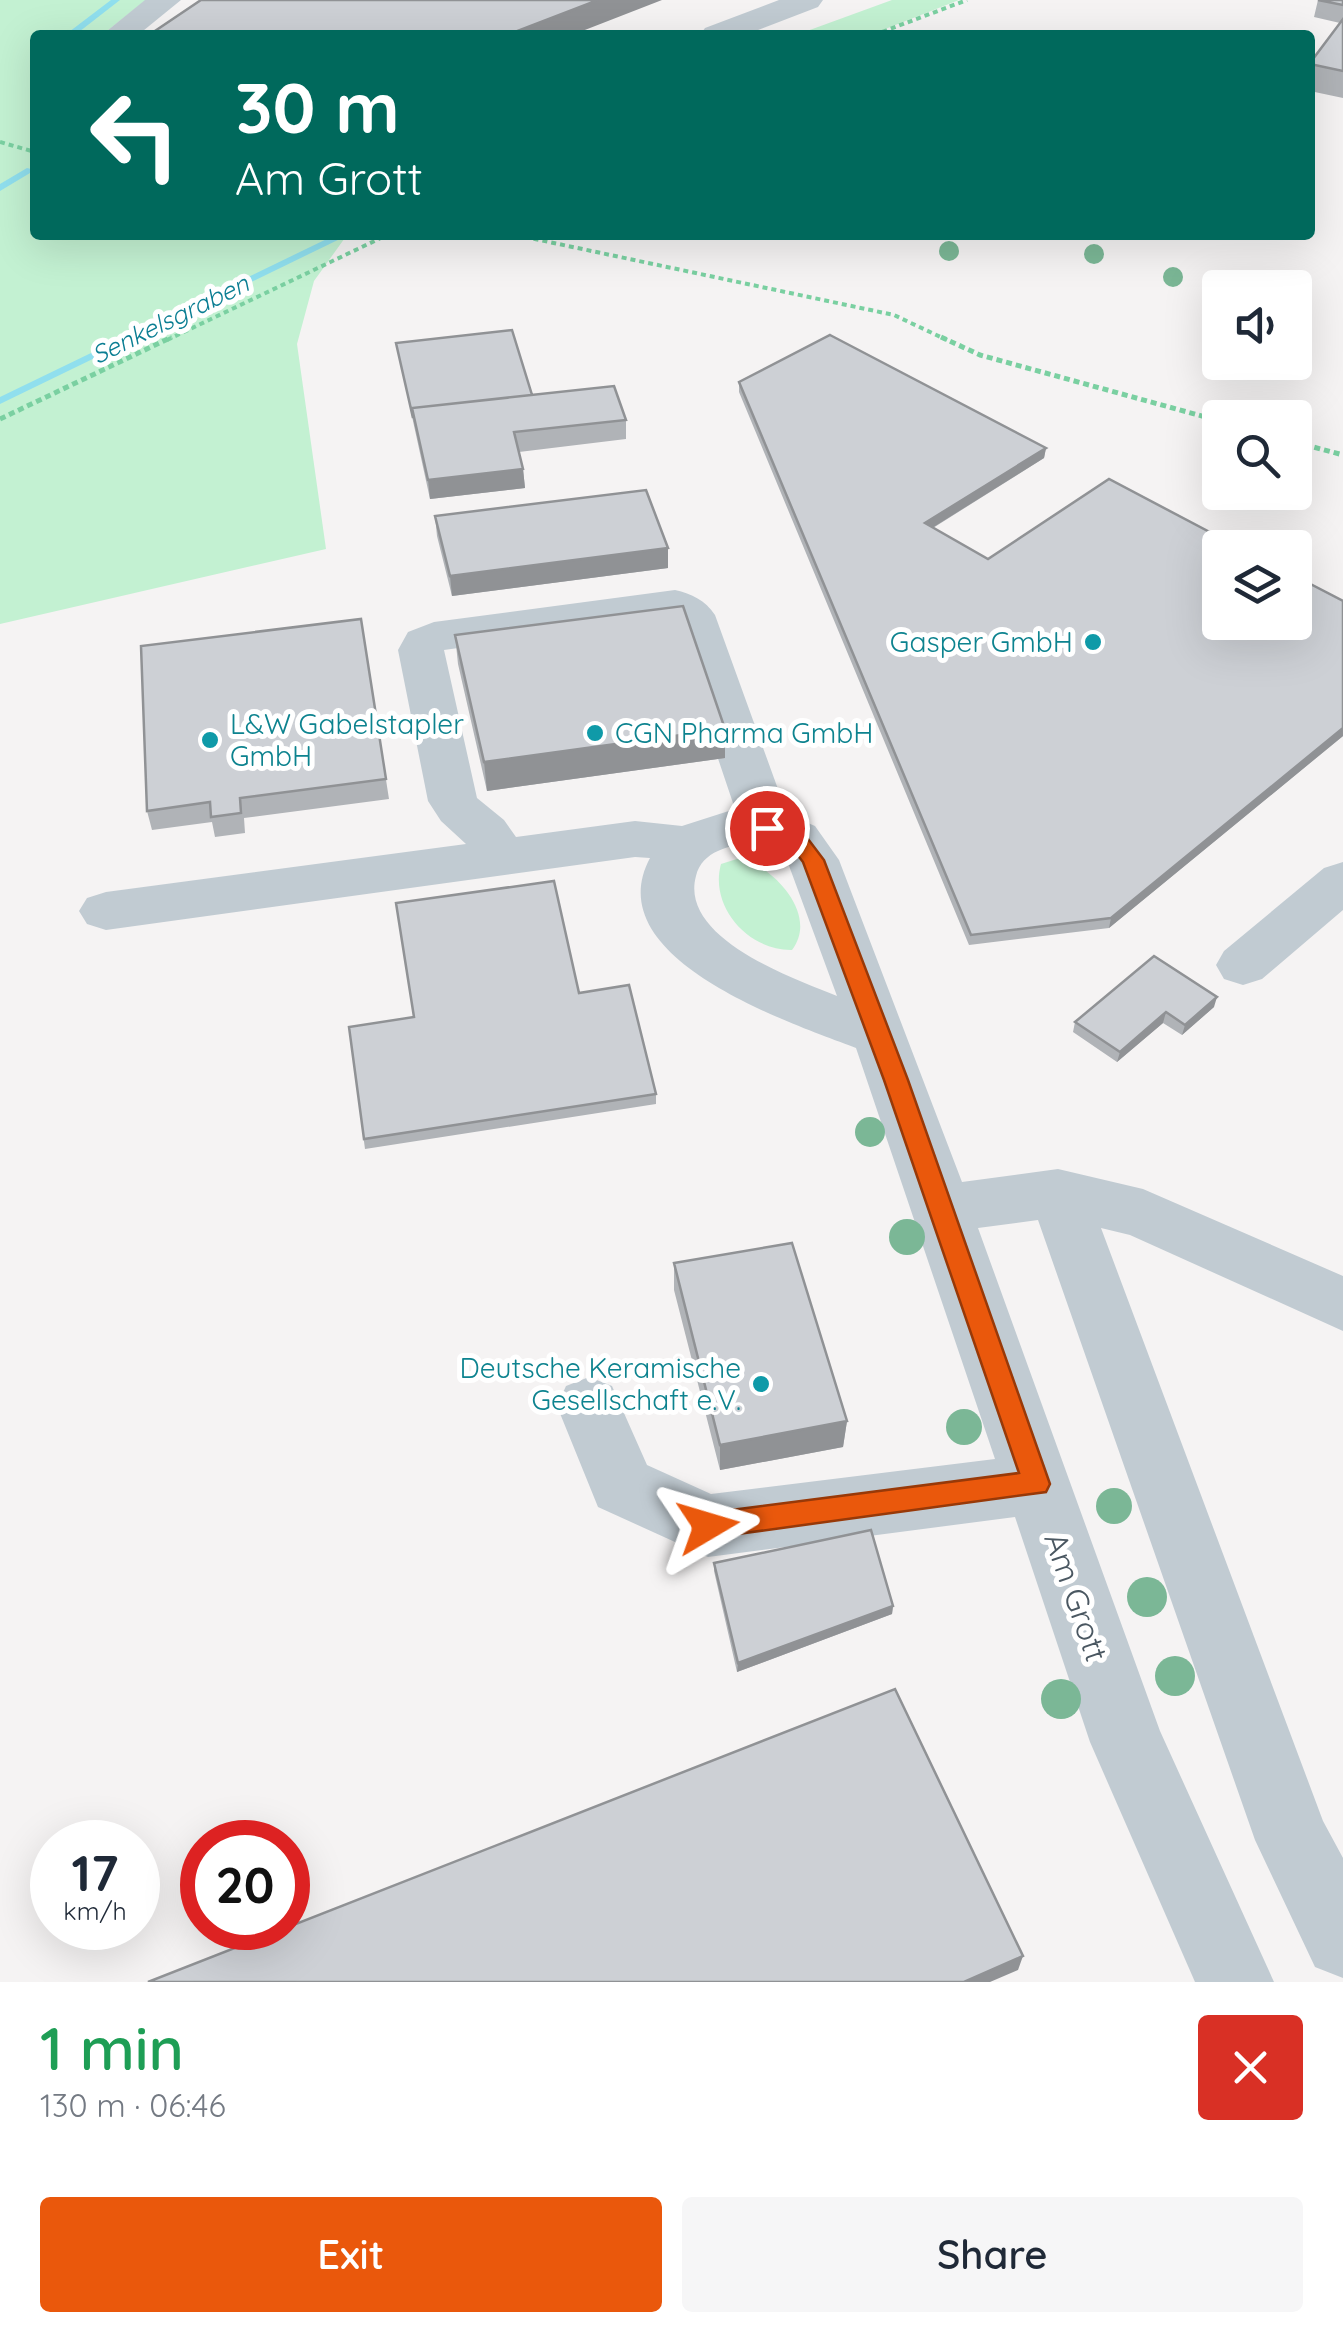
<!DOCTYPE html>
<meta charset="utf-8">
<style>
body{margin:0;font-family:Quicksand,sans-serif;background:#f6f6f7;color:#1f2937;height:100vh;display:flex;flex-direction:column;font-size:38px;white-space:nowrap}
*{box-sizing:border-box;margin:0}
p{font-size:32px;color:#747a83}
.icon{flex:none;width:55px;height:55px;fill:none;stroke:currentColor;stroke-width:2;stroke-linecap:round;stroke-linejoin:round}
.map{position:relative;height:1982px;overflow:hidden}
.panel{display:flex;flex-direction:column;background:#fff;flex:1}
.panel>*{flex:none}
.hud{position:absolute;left:30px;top:30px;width:1285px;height:210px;border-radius:10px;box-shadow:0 10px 40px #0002;background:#00695c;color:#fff;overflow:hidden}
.tools{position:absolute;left:1202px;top:270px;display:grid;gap:20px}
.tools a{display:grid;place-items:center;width:110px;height:110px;border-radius:10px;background:#fff;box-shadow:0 10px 40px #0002;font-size:50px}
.speed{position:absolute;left:30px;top:1820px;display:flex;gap:20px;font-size:50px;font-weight:700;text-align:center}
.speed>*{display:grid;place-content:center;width:130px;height:130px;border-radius:50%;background:#fff;box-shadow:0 10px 40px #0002;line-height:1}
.speed small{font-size:25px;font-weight:400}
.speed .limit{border:15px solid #d22;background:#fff;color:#111}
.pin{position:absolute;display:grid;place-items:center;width:85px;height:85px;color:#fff;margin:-42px;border:5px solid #fff;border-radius:50%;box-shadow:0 2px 10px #0007}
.me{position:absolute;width:110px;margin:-55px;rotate:83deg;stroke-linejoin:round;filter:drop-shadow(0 0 8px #0008)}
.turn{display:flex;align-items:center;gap:35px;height:210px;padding:0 40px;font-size:45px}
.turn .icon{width:130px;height:130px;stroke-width:2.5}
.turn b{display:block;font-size:70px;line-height:85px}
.round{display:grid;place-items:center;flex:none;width:105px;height:105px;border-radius:10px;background:#f6f6f7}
.headline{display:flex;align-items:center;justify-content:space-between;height:170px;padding:0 40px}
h1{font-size:60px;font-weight:600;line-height:75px;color:#1e9e55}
.primary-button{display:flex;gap:20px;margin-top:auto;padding:20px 40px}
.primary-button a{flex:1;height:115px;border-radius:10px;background:#ea580c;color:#fff;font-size:40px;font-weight:600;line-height:115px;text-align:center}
.primary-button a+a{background:#f6f6f7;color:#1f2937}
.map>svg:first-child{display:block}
</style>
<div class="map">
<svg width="1343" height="1982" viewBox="0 0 1343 1982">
<rect width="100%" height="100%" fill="#f5f3f3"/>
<path fill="#c3f1d2" d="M0 0H146L102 35H35V235H347L314 281 297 344 326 549 0 624Z
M892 0H959L870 35H796Z
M740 858C774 867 819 915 792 950 749 951 709 907 721 864Z"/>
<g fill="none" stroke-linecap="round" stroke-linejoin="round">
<path fill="#90dfee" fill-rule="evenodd" d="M111 0H120L75 35H65Z
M27 168 35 170 0 191V184Z
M335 235 344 237 0 404V397Z"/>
<path stroke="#7ad0a1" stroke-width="4" stroke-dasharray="5 4" stroke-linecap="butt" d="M874 35 967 0
M0 142 35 152
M516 235 894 315 947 340
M167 340 387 235"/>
<path stroke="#7ad0a1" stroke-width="5" stroke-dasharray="6 4" stroke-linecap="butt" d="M941 337 980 355 1220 421
M0 419 172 337
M1295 442 1343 455"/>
<path fill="#c1cbd2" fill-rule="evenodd" d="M145 0H181L138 35H102Z
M779 0H823L818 7 745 35H700L705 28Z
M675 590C692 594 705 600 715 615L787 814 815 826 839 860 962 1182 1058 1169 1143 1189 1343 1276V1331L1130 1235 1101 1228 1323 1821 1343 1858V1978L1315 1967 1255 1840 1038 1220 978 1228 1160 1731 1274 1982H1195L1090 1742 1015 1517 708 1557 598 1507 557 1406 566 1386 589 1377 612 1386 647 1465 711 1494 995 1459 856 1048C791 1023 596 959 650 858L635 857 106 930 87 924 79 911 87 898 106 892 466 844 441 821 428 801 398 650 408 632 434 622ZM667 619 672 622 735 809 682 826 635 821 516 837 504 820 477 798 444 650ZM752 843 776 849 788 863 837 996C792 978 679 938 696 876 702 851 730 845 752 843Z
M1343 862V910L1262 979 1243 985 1224 979 1216 965 1224 951 1324 868Z"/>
</g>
<g fill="#7bb796">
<circle cx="949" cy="251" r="10"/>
<circle cx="1094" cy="254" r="10"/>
<circle cx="1173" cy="277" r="10"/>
<circle cx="870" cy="1132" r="15"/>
<circle cx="907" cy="1237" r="18"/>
<circle cx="964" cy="1427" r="18"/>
<circle cx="1114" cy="1506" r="18"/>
<circle cx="1147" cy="1597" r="20"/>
<circle cx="1175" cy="1676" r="20"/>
<circle cx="1061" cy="1699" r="20"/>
</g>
<path fill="#b0b3b7" d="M1318 0H1343V98L1310 91V63L1340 23 1314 17Z
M396 343 532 395 626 420V439L519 452 523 469 525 488 430 499Z
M739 382 1046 448 1044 458 933 528 988 559 1343 601V736L1109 928 969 945 739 392Z
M435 516 668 548V568L452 596 437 536Z
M361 619 389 799 244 818 245 833 215 837 212 822 152 830 147 811Z
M455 635 725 758 487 791 458 664Z
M579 993 656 1094V1104L365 1149 349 1027Z
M1214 1007 1182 1035 1163 1023 1117 1062 1073 1032 1075 1022Z
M674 1263 847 1421 843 1447 720 1470 674 1290Z
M714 1563 893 1606 892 1614 737 1672 714 1571Z"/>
<path fill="#909295" d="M598 0H662L572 35H507Z
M1046 448 1044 458 924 533 925 523Z
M523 469 525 488 430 499 428 480Z
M668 548V568L452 596 450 576Z
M1343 728V736L1109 928 1111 918Z
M725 729V758L487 791 484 762Z
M1217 997 1214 1007 1182 1035 1185 1025Z
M1166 1012 1163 1023 1117 1062 1120 1052Z
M847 1421 843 1447 720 1470V1445Z
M893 1606 892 1614 737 1672 738 1663Z
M1023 1956 1018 1970 990 1982H964Z"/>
<path fill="#cdd0d5" stroke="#909295" stroke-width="2.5" d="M201 0H598L507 35H149Z
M1318 0H1343V5Z
M1343 19V71L1310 64V63Z
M512 330 532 395 412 408 413 418 396 343Z
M830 335 1046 448 925 523 988 559 1109 479 1240 548H1220V622H1295V576L1343 601V728L1111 918 971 935 739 382Z
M614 386 626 420 514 432 523 469 428 480 412 408Z
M646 490 668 548 450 576 435 516Z
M683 606 725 729 484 762 455 635Z
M361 619 386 779 240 798 241 813 211 817 210 802 147 811 141 646Z
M554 881 579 993 629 985 656 1094 364 1139 349 1027 414 1017 396 903Z
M1154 956 1217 997 1185 1025 1166 1012 1120 1052 1075 1022Z
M792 1243 847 1421 720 1445 674 1263Z
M871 1530 893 1606 738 1663 714 1563Z
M895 1689 1023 1956 964 1982H148Z"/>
<path fill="#ea580c" stroke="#983908" stroke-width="2.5" d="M767 820 802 831 824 860 908 1080 1050 1484 1046 1492 708 1538 698 1535 693 1526 698 1516 708 1513 1019 1473 884 1080 803 862 787 841 760 833 756 828Z"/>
<g fill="#0f9aa8" stroke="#fff" stroke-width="4">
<circle cx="1093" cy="642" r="10"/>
<circle cx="595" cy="733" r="10"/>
<circle cx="210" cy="740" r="10"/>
<circle cx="761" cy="1384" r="10"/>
</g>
<g text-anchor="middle" stroke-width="10" stroke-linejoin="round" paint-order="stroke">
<g font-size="25" font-style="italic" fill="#0b7e93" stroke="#fff">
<text transform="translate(170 319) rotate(-26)" y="9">Senkelsgraben</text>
</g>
<g font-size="28" fill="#0d838f" stroke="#fff" text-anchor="end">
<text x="1073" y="652">Gasper GmbH</text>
<text x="230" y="734" text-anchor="start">L&amp;W Gabelstapler<tspan x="230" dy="32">GmbH</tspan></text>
<text x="615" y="743" text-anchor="start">CGN Pharma GmbH</text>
<text x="741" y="1378">Deutsche Keramische<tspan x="741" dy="32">Gesellschaft e.V.</tspan></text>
</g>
<g font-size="32" fill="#4a5761" stroke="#fff">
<text transform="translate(1076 1597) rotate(71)" y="11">Am Grott</text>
</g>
</g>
</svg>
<div class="tools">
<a><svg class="icon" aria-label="sound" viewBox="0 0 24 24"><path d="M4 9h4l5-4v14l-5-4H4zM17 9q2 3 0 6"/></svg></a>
<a><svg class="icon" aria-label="search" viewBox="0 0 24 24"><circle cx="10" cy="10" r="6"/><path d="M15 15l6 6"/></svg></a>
<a><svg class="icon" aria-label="layers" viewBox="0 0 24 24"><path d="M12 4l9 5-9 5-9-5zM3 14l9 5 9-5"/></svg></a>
</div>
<div class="speed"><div>17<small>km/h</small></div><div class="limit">20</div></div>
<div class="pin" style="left:767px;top:828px;background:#d93025"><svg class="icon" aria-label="arrive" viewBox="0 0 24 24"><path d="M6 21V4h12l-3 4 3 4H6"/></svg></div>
<svg class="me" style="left:708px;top:1526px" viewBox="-20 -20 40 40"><path d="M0-17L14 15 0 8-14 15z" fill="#ea580c" stroke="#fff" stroke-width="4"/></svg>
<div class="hud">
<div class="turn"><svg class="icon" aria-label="left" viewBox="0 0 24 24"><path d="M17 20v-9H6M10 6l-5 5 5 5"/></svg><div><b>30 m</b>Am Grott</div></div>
</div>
</div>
<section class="panel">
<div class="headline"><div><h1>1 min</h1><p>130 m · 06:46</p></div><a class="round" style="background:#d93025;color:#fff"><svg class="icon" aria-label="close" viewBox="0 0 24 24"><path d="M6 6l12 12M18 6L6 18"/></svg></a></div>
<div class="primary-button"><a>Exit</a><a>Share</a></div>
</section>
